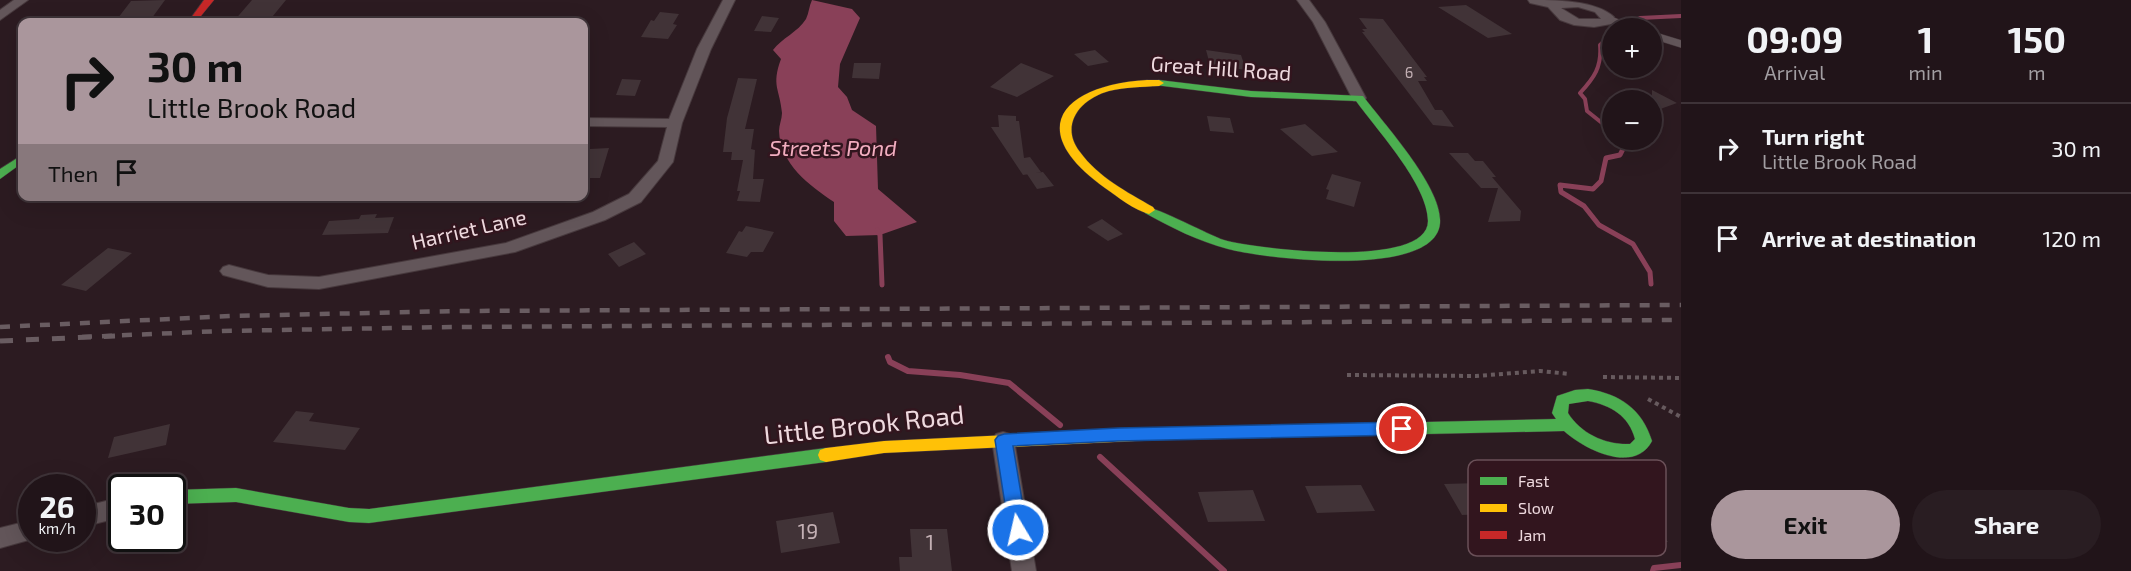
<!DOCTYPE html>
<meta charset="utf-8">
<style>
body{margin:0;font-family:"Exo 2",sans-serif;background:#291d22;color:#f1f3f6;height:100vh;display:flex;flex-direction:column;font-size:22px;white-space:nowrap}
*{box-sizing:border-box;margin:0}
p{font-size:20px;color:#a29ea2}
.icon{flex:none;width:33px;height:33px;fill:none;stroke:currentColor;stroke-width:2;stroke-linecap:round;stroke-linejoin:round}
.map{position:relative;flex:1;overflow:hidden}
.details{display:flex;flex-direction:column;background:#211419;width:450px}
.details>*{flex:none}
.top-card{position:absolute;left:18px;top:18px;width:570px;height:183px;border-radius:12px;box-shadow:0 6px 24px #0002,0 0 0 2px #3e3338;background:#aa969c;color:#111;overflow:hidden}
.buttons{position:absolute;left:1602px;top:18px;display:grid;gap:12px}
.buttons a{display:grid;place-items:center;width:60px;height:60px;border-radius:50%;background:#211419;box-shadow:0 6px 24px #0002,0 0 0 2px #3e3338;font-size:30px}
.speed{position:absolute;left:18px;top:474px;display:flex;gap:12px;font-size:30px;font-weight:700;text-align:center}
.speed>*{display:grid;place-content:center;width:78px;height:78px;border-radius:50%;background:#211419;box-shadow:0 6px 24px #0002,0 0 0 2px #3e3338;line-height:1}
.speed small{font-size:15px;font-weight:400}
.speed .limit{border:3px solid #111;border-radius:9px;background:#fff;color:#111}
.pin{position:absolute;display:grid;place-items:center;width:51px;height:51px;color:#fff;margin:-26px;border:3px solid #fff;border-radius:50%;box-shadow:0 2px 6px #0007}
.me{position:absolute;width:66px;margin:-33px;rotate:351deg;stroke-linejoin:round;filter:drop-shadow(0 0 4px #0008)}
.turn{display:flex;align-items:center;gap:21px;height:126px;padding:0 30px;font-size:27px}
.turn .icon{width:78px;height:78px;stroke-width:2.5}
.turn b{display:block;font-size:42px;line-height:51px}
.then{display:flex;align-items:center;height:57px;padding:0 30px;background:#0003;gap:12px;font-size:22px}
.eta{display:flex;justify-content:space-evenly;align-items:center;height:102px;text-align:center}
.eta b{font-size:36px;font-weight:700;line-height:42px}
.cta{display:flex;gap:12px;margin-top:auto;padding:12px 30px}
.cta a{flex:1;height:69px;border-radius:36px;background:#aa969c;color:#111;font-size:24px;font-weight:700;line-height:69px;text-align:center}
.cta a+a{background:#291d22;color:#f1f3f6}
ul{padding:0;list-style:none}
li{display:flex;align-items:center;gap:18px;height:90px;padding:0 30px;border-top:2px solid #3e3338}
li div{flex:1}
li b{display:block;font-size:22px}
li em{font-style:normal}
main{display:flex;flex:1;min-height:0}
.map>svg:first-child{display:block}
</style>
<main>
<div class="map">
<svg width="1681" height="571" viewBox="0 0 1681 571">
<rect width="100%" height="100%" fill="#2c1b21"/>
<path fill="#894058" d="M812 0 852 9 860 18 840 64 838 87 847 97 852 110 876 126 878 189 917 222 880 235 846 236 834 221V202C810 186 780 164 779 131 779 125 782 119 782 113 780 89 771 86 781 59L773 50C782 38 798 32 806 19 809 13 809 6 812 0Z"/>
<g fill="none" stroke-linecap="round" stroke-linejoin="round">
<path stroke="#894058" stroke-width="4" d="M1620 28 1640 18 1681 16
M1612 34 1600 45C1602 67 1594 78 1580 93L1585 99 1587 111 1612 131
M1622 150 1626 141 1624 140"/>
<path stroke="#894058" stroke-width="5" d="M1623 149 1620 155 1606 158 1601 181 1593 189 1560 185 1561 192 1584 206 1599 225 1633 244 1650 272 1651 284
M877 230 880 235 882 285"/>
<path stroke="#894058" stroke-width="6" d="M888 357 890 362 908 371 960 375 1009 383 1060 425
M1100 457 1224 571
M1653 571 1654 568 1681 565"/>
</g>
<path fill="#413337" d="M165 0 149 22H115L131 1Z
M252 0H286L268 22H233Z
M1466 5 1512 34 1488 38 1438 7Z
M660 12 679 14 673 24 677 25 668 39 641 37 651 20 654 21Z
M762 16 779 18 771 32 754 31Z
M1359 18 1383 19 1427 77H1424L1427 81H1418L1435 110H1442L1454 127 1433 125 1362 32H1365L1362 29H1367Z
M1095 50 1109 62 1088 66 1074 54Z
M1206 50 1241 55 1246 70 1210 65Z
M854 63H881L879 79 852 78Z
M1021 63 1054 76 1017 97 990 87Z
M738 78 757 79 745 129H754L751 149 755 150 753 179H764L760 202 737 201 740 191H737L743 160H731L732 152H723L727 118Z
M622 79 641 80 635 96 616 95Z
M1652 90 1677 103 1652 112Z
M998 115 1016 116V121H1019L1024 158 1030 157 1041 172 1023 175 991 127H999Z
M1207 116 1230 118 1234 133 1210 131Z
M1305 124 1338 152 1312 156 1280 129Z
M609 148 600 178H584L590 149Z
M1449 153H1468L1475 161H1483L1496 177H1492L1521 211 1520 221 1488 222 1498 188H1481Z
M1043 172 1054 186 1037 189 1027 174Z
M1332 174 1361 182 1354 207 1326 199 1329 190 1326 189Z
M377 214 375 218 394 217 388 233 322 235 329 221 359 219 361 215Z
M1102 219 1123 234 1108 241 1087 227Z
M746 226 774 232 763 252H751L747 257 726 253 739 231 742 232Z
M634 242 646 254 619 267 608 254Z
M108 248 132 253 86 291 61 285Z
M296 411 314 413 309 421 360 428 345 450 273 442Z
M170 424 166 445 108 458 114 437Z
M1514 482 1533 512 1462 515 1444 484Z
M1361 485 1375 511 1317 513 1305 486Z
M1253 490 1265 521 1208 522 1198 492Z
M1642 510 1668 542 1600 544 1577 512Z
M833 512 840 543 781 553 776 521Z
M910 529H947L952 571H900L899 557H912Z"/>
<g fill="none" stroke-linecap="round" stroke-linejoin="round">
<defs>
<path id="lane" d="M1608 19 1631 28
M1652 35 1681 44"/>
<path id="street" d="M14 0H28L0 20V10Z
M723 0H735L711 49 682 123 673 162 641 202 605 220 515 252 319 289 268 287 223 275 220 271 223 267 229 265 268 275 319 277 506 243 593 212 629 194 658 161 667 127 584 126V118L669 119 697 49Z
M1297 0H1309L1325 22 1366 98 1364 101H1354L1352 98 1313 22Z
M1528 0C1555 0 1596 0 1614 17L1611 24 1594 27 1574 25 1560 20 1548 7 1530 3ZM1578 7 1595 12 1601 19H1579L1561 8Z
M1003 432 1010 434 1014 440 1036 571H1012L992 440 996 434Z
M122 497V517L82 527V507Z
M32 520V538H36L0 548V528Z"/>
<path id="fast" d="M1159 80 1251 91 1363 96C1384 124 1443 188 1440 223 1436 279 1265 259 1228 249 1198 241 1172 228 1145 213L1143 210 1145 207C1153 205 1209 235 1224 240 1255 249 1428 270 1428 221 1428 185 1377 130 1356 101L1251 97 1155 85 1154 83Z
M22 155V163L0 179V169Z
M1588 389C1620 394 1642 409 1652 441 1634 475 1584 449 1564 431L1156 440 1150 438 1148 434 1150 430 1156 428 1556 419 1552 413 1557 396 1575 390ZM1588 401C1611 405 1629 416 1635 439L1630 444C1606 445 1581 434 1568 413L1569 404Z
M826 448 832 450 834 455 832 460 826 462 369 523 349 522 236 502 172 504V490L236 488 349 508 369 509Z"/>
<path id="slow" d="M1147 80H1159L1164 83 1159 86C1142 87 1125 87 1109 91 1080 99 1059 125 1080 152 1098 177 1127 192 1153 207L1155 210 1149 214C1134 210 1118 197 1105 188 1023 130 1062 85 1147 80Z
M1156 428 1162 430 1164 434 1162 438 1156 440 884 453 826 462 820 460 818 455 820 450 826 448 884 441Z"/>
<path id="jam" d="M204 0H214L196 22H188Z"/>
</defs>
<use href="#lane" stroke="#47393d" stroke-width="8"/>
<use href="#street" stroke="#47393d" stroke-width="2"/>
<use href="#fast" stroke="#47393d" stroke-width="1"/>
<use href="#slow" stroke="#47393d" stroke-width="1"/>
<use href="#jam" stroke="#47393d" stroke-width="1"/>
<path stroke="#675a5e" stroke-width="4" stroke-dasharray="4 4" stroke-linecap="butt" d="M1347 375 1476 376 1540 371 1570 374
M1603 377 1681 378
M1648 399 1681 417"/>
<use href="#lane" stroke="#63565a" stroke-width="7"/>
<use href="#street" fill="#63565a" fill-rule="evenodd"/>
<use href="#fast" fill="#4caf50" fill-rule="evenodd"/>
<use href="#slow" fill="#ffc107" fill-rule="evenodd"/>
<use href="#jam" fill="#c62828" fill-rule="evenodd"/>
<path stroke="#695c61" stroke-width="4.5" stroke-dasharray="10 10" stroke-linecap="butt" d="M0 327 232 316 457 311 1681 305
M82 337 222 331 451 327 1681 320"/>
<path stroke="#695c61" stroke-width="5" stroke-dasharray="13 13" stroke-linecap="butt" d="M0 341 115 336"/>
</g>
<path fill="#1a73e8" stroke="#114b97" stroke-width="1.5" d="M1402 422 1407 424 1410 429 1407 433 1402 435 1118 441 1013 446 1027 530 1024 536 1018 538 1012 536 1009 530 995 440 998 436 1004 434 1118 428Z"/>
<g text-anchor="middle" stroke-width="5" stroke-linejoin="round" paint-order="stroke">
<g font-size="15" fill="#c3b0b4">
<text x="1409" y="78">6</text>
</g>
<g font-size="21" fill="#eed9de" stroke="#32151e">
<text transform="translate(1221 69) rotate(4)" y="7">Great Hill Road</text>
<text transform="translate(469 230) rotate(-13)" y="7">Harriet Lane</text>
</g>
<g font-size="21" fill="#c3b0b4">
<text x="808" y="539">19</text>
<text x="930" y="550">1</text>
</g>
<g font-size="22" font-style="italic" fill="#f3aec0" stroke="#32151e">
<text x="833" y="156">Streets Pond</text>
</g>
<g font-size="26" fill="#eed9de" stroke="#32151e">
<text transform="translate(864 425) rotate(-6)" y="9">Little Brook Road</text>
</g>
</g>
<rect x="1468" y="460" width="198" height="96" rx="9" fill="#32151e" stroke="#6a5058" stroke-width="1.5"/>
<rect x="1480" y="477" width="27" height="8" fill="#4caf50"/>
<rect x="1480" y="504" width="27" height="8" fill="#ffc107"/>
<rect x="1480" y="531" width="27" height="8" fill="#c62828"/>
<g font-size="16" fill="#eed9de">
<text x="1518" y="487">Fast</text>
<text x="1518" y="514">Slow</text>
<text x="1518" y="541">Jam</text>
</g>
</svg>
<div class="buttons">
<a>+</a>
<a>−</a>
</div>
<div class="speed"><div>26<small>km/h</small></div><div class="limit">30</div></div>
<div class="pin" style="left:1402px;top:429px;background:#d93025"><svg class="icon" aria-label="arrive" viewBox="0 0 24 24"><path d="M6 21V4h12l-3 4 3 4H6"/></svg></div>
<svg class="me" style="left:1018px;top:530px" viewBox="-20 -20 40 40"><circle r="17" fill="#1a73e8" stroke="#fff" stroke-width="3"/><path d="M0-11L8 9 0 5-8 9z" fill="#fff"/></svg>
<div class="top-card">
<div class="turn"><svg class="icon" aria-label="right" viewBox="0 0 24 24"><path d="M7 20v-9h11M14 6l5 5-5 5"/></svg><div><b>30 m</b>Little Brook Road</div></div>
<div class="then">Then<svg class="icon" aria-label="arrive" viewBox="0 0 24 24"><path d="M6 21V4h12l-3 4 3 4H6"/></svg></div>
</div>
</div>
<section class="details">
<div class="eta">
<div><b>09:09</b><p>Arrival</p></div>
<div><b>1</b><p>min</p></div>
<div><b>150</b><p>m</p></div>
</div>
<ul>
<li><svg class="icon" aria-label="right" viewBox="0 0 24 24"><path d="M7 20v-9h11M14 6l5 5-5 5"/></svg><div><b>Turn right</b><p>Little Brook Road</p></div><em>30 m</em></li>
<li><svg class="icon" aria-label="arrive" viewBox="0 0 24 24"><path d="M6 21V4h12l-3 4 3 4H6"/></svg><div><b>Arrive at destination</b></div><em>120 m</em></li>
</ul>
<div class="cta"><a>Exit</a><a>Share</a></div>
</section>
</main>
